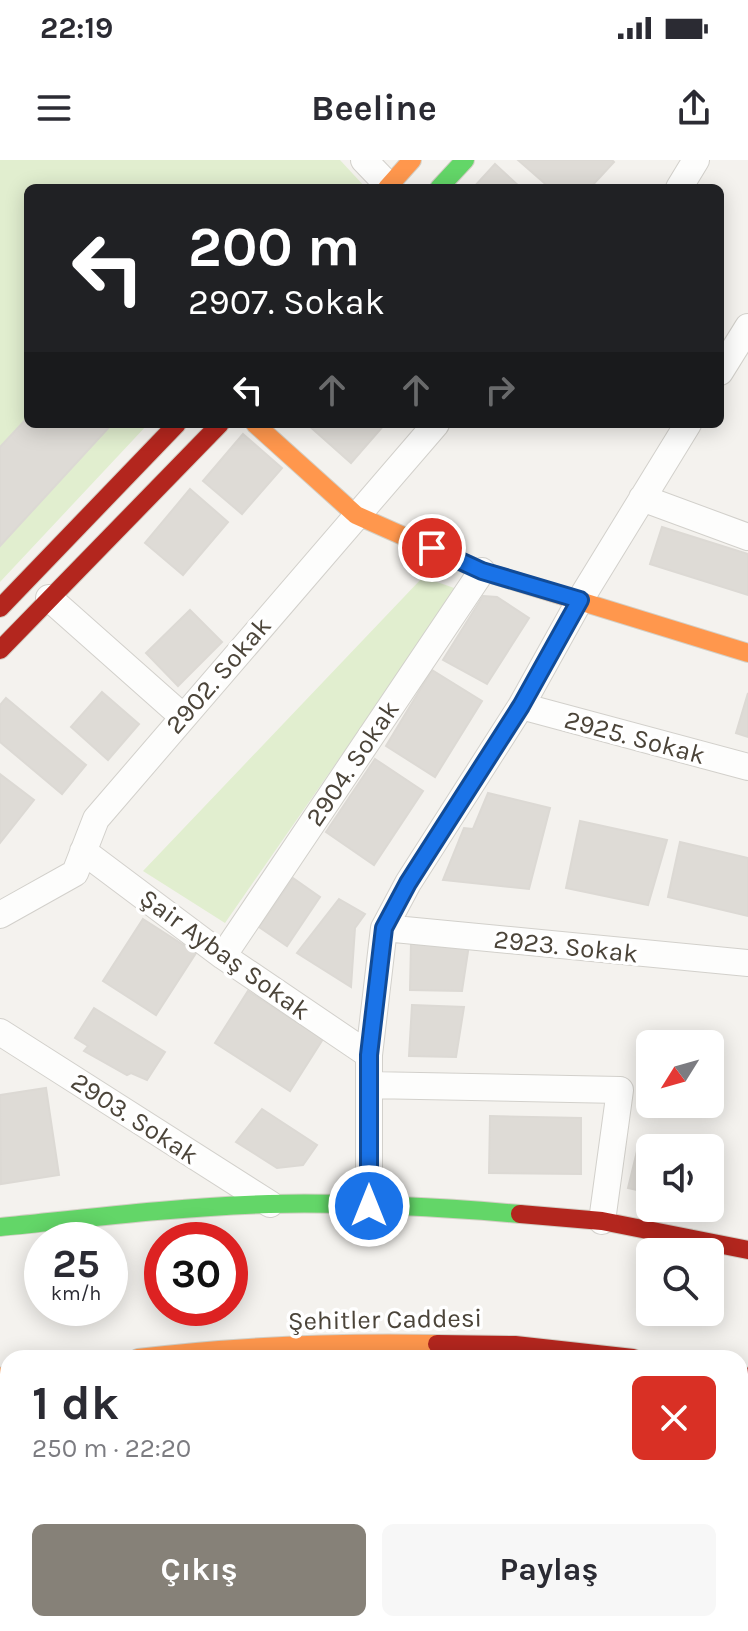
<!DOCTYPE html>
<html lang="tr">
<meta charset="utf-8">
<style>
body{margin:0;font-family:Karla,sans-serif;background:#f7f7f7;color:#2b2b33;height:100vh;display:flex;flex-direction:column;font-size:30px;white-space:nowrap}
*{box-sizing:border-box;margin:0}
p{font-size:26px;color:#7c7c81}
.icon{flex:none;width:44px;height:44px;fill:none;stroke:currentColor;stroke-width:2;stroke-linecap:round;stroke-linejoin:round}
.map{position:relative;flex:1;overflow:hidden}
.details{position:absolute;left:0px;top:1190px;width:748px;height:282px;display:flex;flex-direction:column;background:#fff;border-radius:24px 24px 0 0;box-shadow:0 4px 20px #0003}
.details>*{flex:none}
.hud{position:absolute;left:24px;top:24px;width:700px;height:244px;border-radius:12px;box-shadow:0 4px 20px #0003;background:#202124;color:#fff;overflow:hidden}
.needle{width:52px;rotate:233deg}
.fabs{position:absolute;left:636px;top:870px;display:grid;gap:16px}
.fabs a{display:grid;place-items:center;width:88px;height:88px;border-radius:12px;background:#fff;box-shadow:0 4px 20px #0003;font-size:40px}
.speed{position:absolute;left:24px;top:1062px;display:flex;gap:16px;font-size:40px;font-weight:700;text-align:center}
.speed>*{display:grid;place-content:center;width:104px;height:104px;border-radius:50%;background:#fff;box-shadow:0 4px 20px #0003;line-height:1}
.speed small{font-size:20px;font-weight:400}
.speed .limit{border:12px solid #d22;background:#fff;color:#111}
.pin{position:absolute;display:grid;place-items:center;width:68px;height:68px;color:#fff;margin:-34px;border:4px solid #fff;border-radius:50%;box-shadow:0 2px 8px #0007}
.me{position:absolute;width:88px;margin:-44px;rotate:0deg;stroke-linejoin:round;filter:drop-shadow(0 0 6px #0008)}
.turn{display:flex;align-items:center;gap:28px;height:168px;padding:0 32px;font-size:36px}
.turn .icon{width:104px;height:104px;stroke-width:2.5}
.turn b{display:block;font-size:56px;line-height:68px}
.lanes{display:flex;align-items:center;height:76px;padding:0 32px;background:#0003;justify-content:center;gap:40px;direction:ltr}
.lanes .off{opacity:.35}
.round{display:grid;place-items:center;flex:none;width:84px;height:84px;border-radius:12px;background:#f7f7f7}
.head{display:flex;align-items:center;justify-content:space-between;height:136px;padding:0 32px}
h1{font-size:48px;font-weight:700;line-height:60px}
.action{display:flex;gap:16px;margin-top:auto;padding:16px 32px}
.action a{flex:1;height:92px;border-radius:12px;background:#868178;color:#fff;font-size:32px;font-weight:700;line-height:92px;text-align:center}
.action a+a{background:#f7f7f7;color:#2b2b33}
.status{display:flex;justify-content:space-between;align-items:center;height:56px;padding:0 40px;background:#fff;direction:ltr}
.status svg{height:22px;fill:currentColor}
header{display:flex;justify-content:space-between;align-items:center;height:104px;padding:0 32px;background:#fff;font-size:36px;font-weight:700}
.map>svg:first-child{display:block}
</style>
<div class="status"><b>22:19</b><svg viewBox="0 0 49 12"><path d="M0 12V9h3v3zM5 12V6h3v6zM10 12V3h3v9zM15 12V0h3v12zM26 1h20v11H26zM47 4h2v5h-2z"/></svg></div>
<header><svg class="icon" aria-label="menu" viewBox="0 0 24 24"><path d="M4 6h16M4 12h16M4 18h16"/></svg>Beeline<svg class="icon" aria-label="share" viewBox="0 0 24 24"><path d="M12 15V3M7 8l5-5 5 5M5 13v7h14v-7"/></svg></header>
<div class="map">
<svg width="748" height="1471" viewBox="0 0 748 1471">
<rect width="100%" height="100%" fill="#f4f2ee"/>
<path fill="#e1eecf" d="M0 0H340L366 28H28V264H148L0 422Z
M423 417 457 429 225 763 143 711Z"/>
<path fill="#dedbd6" stroke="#dcd9d4" stroke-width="2" d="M518 0H612L614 2 590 28H550Z
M495 4 521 28H473Z
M28 257V264H112L0 386V287Z
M307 264H385L351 303Z
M243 274 282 308 242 354 203 321Z
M190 329 228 362 183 415 145 383Z
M662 367 748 394V435L650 404Z
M483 436 497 437 529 458 487 524 443 500Z
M190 450 222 482 178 526 146 493Z
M432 510 482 541 435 617 386 586Z
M102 532 139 564 108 600 71 567Z
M748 533V577L736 573Z
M6 538 86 605 62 634 0 582V545Z
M375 599 423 631 374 705 326 672Z
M0 614 34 640 0 683Z
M488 633 550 648 529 729 443 720 464 668 473 669Z
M580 661 667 680 648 745 566 728Z
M680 682 748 698V756L668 737Z
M293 718 320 737 287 786 259 767Z
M339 739 365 754 355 768 351 827 297 793Z
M143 759 196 793 156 855 103 821Z
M411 783 469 785 462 831 410 830Z
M248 831 323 879 290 931 215 883Z
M412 845 464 847 456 897 409 896Z
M94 848 165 892 147 920 131 913 127 915 84 891 88 886 75 878Z
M46 928 59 1015 1 1024 0 935Z
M262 949 317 985 303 1005 277 1008 236 982Z
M490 956 581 958V1014L489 1013Z
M639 983 662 988H650V1033L628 1028Z
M8 1352V1411L0 1412V1353Z
M740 1428 748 1429V1471H720L721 1464H740Z
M141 1464H174L173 1471H140Z
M640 1464H688L687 1471H639Z"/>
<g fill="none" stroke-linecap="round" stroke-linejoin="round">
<defs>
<path id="street" d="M364 0 389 26
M679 28 696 0
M720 212 748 167
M642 338 748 377
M49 438 182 556
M521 546 748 607
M83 691 223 796 369 895
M0 755 75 713 96 659 436 264
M384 768 748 803
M223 796 482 411
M0 872 270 1044
M369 925 620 930 602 1061
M369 1046V895L384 768 408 723 521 546 580 440 688 264
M0 1449 8 1448
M353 1471V1464
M475 1471V1464
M605 1471 606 1464"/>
<path id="fast" d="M439 28 465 0
M0 1067C89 1058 179 1047 269 1044 352 1042 437 1047 520 1054"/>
<path id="slow" d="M387 28 412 0
M255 264 356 355 482 411 748 493
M138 1198C238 1186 337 1182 437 1184
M0 1217 8 1215"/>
<path id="jam" d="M0 448 177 264
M0 490 220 264
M520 1054 602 1061 748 1090
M437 1184 515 1185 633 1198
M740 1215 748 1217
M202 1464V1471"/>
</defs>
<use href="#street" stroke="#d2d0cb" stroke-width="28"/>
<use href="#fast" stroke="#d3cfc5" stroke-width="20"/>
<use href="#slow" stroke="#d3cfc5" stroke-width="20"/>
<use href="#jam" stroke="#d3cfc5" stroke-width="20"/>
<use href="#street" stroke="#fdfdfc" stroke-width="26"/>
<use href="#fast" stroke="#63d668" stroke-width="18"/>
<use href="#slow" stroke="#ff974d" stroke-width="18"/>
<use href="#jam" stroke="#b3261e" stroke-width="18"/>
</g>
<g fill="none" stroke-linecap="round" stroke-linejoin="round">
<defs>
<path id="route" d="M369 1046V895L384 768 408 723 521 546 580 440 482 411 432 388"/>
</defs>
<use href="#route" stroke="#114b97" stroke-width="20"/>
<use href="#route" stroke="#1a73e8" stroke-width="14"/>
</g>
<g text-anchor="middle" stroke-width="7" stroke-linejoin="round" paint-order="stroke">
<g font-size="26" fill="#4b4439" stroke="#fff">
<text transform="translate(218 515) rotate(-49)" y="9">2902. Sokak</text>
<text transform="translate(635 577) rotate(15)" y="9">2925. Sokak</text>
<text transform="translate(352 603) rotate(-56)" y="9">2904. Sokak</text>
<text transform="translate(566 786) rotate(6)" y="9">2923. Sokak</text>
<text transform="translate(225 794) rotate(36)" y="9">Şair Aybaş Sokak</text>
<text transform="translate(135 958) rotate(33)" y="9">2903. Sokak</text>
<text transform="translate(385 1159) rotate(-1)" y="9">Şehitler Caddesi</text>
</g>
</g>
</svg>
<div class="fabs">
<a><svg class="needle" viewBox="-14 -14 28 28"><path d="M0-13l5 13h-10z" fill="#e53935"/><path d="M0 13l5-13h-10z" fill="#7c7c81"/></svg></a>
<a><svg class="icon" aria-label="sound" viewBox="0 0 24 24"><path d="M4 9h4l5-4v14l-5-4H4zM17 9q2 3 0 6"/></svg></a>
<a><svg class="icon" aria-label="search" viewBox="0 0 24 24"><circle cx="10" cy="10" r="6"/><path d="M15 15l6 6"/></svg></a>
</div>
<div class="speed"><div>25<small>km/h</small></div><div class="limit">30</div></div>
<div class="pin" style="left:432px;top:388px;background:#d93025"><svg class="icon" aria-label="arrive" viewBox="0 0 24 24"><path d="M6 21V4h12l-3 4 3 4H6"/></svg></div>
<svg class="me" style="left:369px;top:1046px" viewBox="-20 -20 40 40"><circle r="17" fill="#1a73e8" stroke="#fff" stroke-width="3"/><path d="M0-11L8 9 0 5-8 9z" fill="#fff"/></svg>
<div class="hud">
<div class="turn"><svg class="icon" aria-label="left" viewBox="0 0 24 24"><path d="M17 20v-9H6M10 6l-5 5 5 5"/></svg><div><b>200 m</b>2907. Sokak</div></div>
<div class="lanes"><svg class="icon" aria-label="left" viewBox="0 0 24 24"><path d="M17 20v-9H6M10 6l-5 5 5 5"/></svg><svg class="icon off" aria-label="ahead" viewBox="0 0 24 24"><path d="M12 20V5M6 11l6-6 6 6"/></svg><svg class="icon off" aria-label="ahead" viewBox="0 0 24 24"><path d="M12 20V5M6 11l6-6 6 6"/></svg><svg class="icon off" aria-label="right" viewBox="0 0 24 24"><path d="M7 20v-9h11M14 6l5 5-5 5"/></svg></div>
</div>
<section class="details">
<div class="head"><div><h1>1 dk</h1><p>250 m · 22:20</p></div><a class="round" style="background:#d93025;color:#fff"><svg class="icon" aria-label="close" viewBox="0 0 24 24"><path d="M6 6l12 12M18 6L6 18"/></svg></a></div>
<div class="action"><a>Çıkış</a><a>Paylaş</a></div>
</section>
</div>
